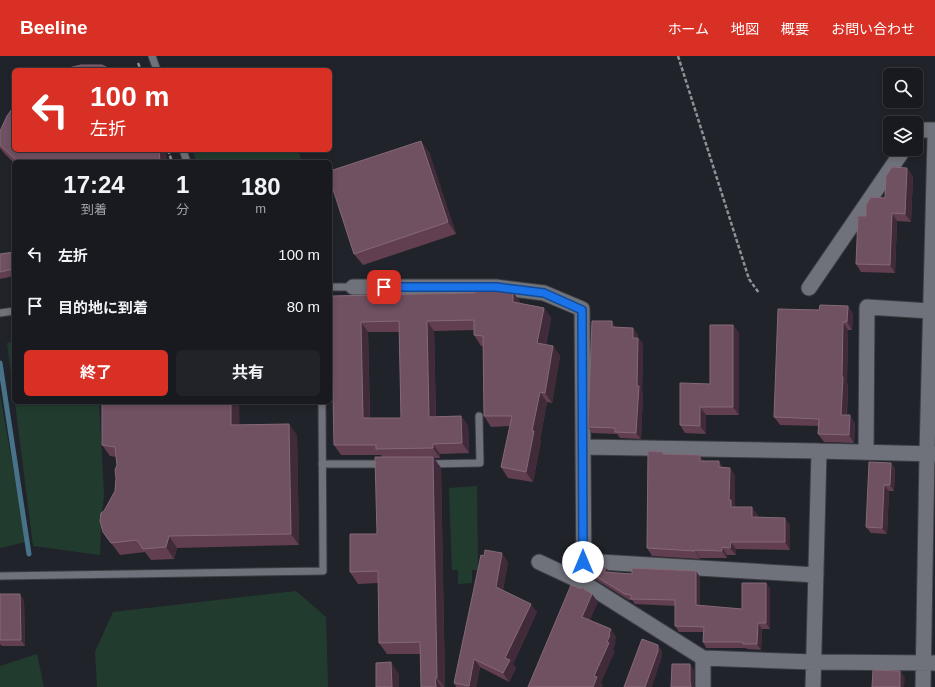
<!DOCTYPE html>
<html lang="ja">
<meta charset="utf-8">
<style>
body{margin:0;font-family:Arial,"Noto Sans JP",sans-serif;background:#222329;color:#f1f3f6;height:100vh;display:flex;flex-direction:column;font-size:15px;white-space:nowrap}
*{box-sizing:border-box;margin:0}
p{font-size:13px;color:#9fa1a5}
.icon{flex:none;width:22px;height:22px;fill:none;stroke:currentColor;stroke-width:2;stroke-linecap:round;stroke-linejoin:round}
.map{position:relative;flex:1;overflow:hidden}
.drawer{position:absolute;left:12px;top:104px;width:320px;height:244px;display:flex;flex-direction:column;background:#191a20;border-radius:6px;box-shadow:0 2px 6px #0003,0 0 0 1px #37383e}
.drawer>*{flex:none}
.hud{position:absolute;left:12px;top:12px;width:320px;height:84px;border-radius:6px;box-shadow:0 2px 6px #0003,0 0 0 1px #37383e;background:#d93025;color:#fff;overflow:hidden}
.buttons{position:absolute;left:883px;top:12px;display:grid;gap:8px}
.buttons a{display:grid;place-items:center;width:40px;height:40px;border-radius:6px;background:#191a20;box-shadow:0 2px 6px #0003,0 0 0 1px #37383e;font-size:20px}
.pin{position:absolute;display:grid;place-items:center;width:34px;height:34px;color:#fff;margin:-17px;border-radius:8px;box-shadow:0 2px 6px #0006}
.me{position:absolute;width:44px;margin:-22px;rotate:0deg;stroke-linejoin:round;filter:drop-shadow(0 0 3px #0008)}
.turn{display:flex;align-items:center;gap:14px;height:84px;padding:0 12px;font-size:18px}
.turn .icon{width:52px;height:52px;stroke-width:2.5}
.turn b{display:block;font-size:28px;line-height:34px}
.eta{display:flex;justify-content:space-evenly;align-items:center;height:68px;text-align:center}
.eta b{font-size:24px;font-weight:700;line-height:28px}
.action{display:flex;gap:8px;margin-top:auto;padding:8px 12px}
.action a{flex:1;height:46px;border-radius:6px;background:#d93025;color:#fff;font-size:16px;font-weight:700;line-height:46px;text-align:center}
.action a+a{background:#222329;color:#f1f3f6}
ul{padding:0;list-style:none}
li{display:flex;align-items:center;gap:12px;height:52px;padding:0 12px}
li div{flex:1}
li b{display:block;font-size:15px}
li em{font-style:normal}
header{display:flex;align-items:center;gap:24px;box-sizing:border-box;height:56px;padding:0 20px;background:#d93025;color:#fff}
header strong{font-size:19px}
nav{display:flex;gap:22px;margin-inline-start:auto;font-size:14px}
.map>svg:first-child{display:block}
</style>
<header>
<strong>Beeline</strong>
<nav><a>ホーム</a><a>地図</a><a>概要</a><a>お問い合わせ</a></nav>
</header>
<div class="map">
<svg width="935" height="631" viewBox="0 0 935 631">
<rect width="100%" height="100%" fill="#21232a"/>
<path fill="#213c2e" d="M193 94H298L302 106H196Z
M14 286V341L7 287Z
M0 338 26 486 0 492Z
M15 346H99L104 439 101 469 100 499 33 490Z
M477 430 478 514H472V527L458 528V514H452L449 432Z
M296 535 326 561 328 631H97L95 596 113 556Z
M37 598 44 631H0V610Z"/>
<g fill="none" stroke-linecap="round" stroke-linejoin="round">
<path stroke="#477289" stroke-width="5" d="M0 307 29 498"/>
<defs>
<path id="lane" d="M152 0 157 14
M183 94 187 106
M330 231H353
M0 257 14 255
M322 408H384
M428 408 480 407 479 360
M0 520 323 515 322 346"/>
<path id="street" d="M916 76 917 74H935
M353 231H496L544 237 582 253 583 391 584 527 703 602V631
M809 232 904 93
M583 391 819 395 935 398
M866 396 867 251 930 255
M583 505 816 519
M539 506 584 527
M703 602 813 606 935 607
M813 631 819 395
M923 631 927 398 935 82"/>
</defs>
<use href="#lane" stroke="#3c3e43" stroke-width="9"/>
<use href="#street" stroke="#3c3e43" stroke-width="17"/>
<path stroke="#8f9197" stroke-width="2.5" stroke-dasharray="4 2" stroke-linecap="butt" d="M678 0 749 223 759 237
M138 7 141 14
M168 94 172 106"/>
<use href="#lane" stroke="#70727b" stroke-width="7"/>
<use href="#street" stroke="#70727b" stroke-width="15"/>
</g>
<path fill="#613e50" fill-rule="evenodd" d="M0 75 14 94H165L167 106H14V107L4 97 0 92Z
M429 96 456 178 363 209 354 198Z
M913 120 911 166 897 165 895 217 861 216 856 208 866 160 885 142Z
M14 196V220L0 223V198Z
M513 236 520 246V247L544 252 551 262 546 289 553 290 560 300 552 347 547 346 540 384 541 385 533 426 508 422 501 411 510 370 491 371 484 360 483 290H481L474 279V274L434 275 436 361 461 360 468 370 469 397 440 398V402H434L441 412 445 631H421L420 598H387L379 587 378 527 358 528 350 516 377 478 382 401 381 399H341L334 389 331 240ZM368 276H399L401 362H370Z
M848 250 853 258 852 274H848L847 327 848 329 847 359 855 367 854 387 824 386 818 378 819 370 780 369 774 361 819 254Z
M733 269 739 277V359H706V378L685 377 680 369 710 328Z
M616 271 638 278 637 282H638L643 288 642 335 643 336 641 383 620 382 617 378 592 377 588 371Z
M102 346H239V369L297 379 299 489 177 492 174 503 151 504 145 496 120 499 103 476 104 455 115 435 117 409 116 401 110 400 102 389Z
M665 398 704 405 723 411 735 419V449L736 451 758 459V461L790 469V494L736 493V499H727V502H700V503L652 500 647 492Z
M891 407 895 413 894 435H889L887 478 871 477 866 471Z
M508 506 503 534 537 556 513 608 516 612 509 626 480 611 476 631H456L454 627Z
M606 512 610 517 700 521V550L742 553 766 527 770 533V573H762L761 594 747 593 746 592H706L703 586V576H679L675 570V550L635 548 632 544H629L593 522 589 516Z
M0 538 24 544 25 590H2L0 588Z"/>
<path fill="#412b3a" d="M421 85 429 96 456 178 448 166Z
M159 94H165L167 106H160Z
M907 112 913 120 911 166 905 158Z
M892 157 897 165 895 217 890 209Z
M513 236 520 246V256L513 246Z
M848 250 853 258 852 274 847 266Z
M544 252 551 262 544 297 537 287Z
M427 265 434 275 436 371 429 361Z
M612 265 616 271H612Z
M361 266 368 276 370 373 363 362Z
M843 266 848 274 847 327 848 329 846 367 841 359Z
M733 269 739 277V359L733 351Z
M633 272 638 278 637 288 633 282Z
M638 282 643 288 642 335 643 336 641 383 636 377Z
M553 290 560 300 552 347 545 337Z
M540 336 547 346 540 384 541 385 533 426 526 416 532 375Z
M231 346H239L240 380 231 369Z
M700 351 706 359V378L700 370Z
M850 359 855 367 854 387 849 379Z
M461 360 468 370 469 397 462 387Z
M289 368 297 379 299 489 291 478Z
M433 388 440 398V402L433 392Z
M700 399 705 406 700 405Z
M433 401 441 412 445 631H444L437 622Z
M719 405 724 413 719 411Z
M891 407 895 413 894 435 890 429Z
M730 412 735 419V449L736 451H731L729 444Z
M884 429 889 435 887 478 882 472Z
M752 451 758 459V469L752 461Z
M785 462 790 469V494L785 486Z
M169 480 177 492 174 503 166 491Z
M731 486 736 493V499L730 492Z
M722 491 727 499V502L722 495Z
M695 494 700 502V503L695 495Z
M502 497 508 506 502 539 496 531Z
M606 512 610 517 604 516Z
M696 515 700 521V555L696 549Z
M766 527 770 533V573L766 567Z
M20 538 24 544 25 590 21 584Z
M592 538 598 546 588 569 582 561Z
M531 548 537 556 513 608 516 612 509 626 503 617 505 602Z
M758 567 762 573 761 594 757 588Z
M611 573 616 581 615 585 616 587 613 593 615 595 601 627 603 629 602 631H593L594 620 607 586 609 578Z
M658 589 662 595V601L652 631H645Z
M474 603 480 611 476 631H470L469 630Z
M391 606 399 618V631H392Z
M690 608 694 614V631H691L690 625Z
M900 615 905 621 904 631H900Z
M435 622 442 631H436Z"/>
<path fill="#705162" stroke="#846978" fill-rule="evenodd" d="M81 9H102L112 14H60Z
M14 50V94H159L160 106H18L0 89V75L7 60Z
M421 85 448 166 354 198 330 124V115Z
M892 111 907 112 905 158 892 157 890 209 856 208 858 160H866V149L871 141 885 142 886 120Z
M14 196V213L0 216V198Z
M475 234 513 236V246L544 252 537 287 553 290 545 337 540 336 532 375H534L526 416 501 411 512 360H484L483 280 474 279V264L427 265 429 361 461 360 462 387 433 388V392L376 393V389H334L331 240 475 237ZM399 265 401 362H363L361 266Z
M820 249 848 250 847 266H843L842 321H843L841 359H850L849 379 818 378 819 363 774 361 778 253 819 254Z
M592 265H612V271L633 272V282H638L637 330H639L636 377 615 376V372L588 371Z
M710 269H733V351H700V370L680 369V327L710 328Z
M102 346H231V369L289 368 291 478 169 480 166 491 143 493 137 484 111 487 103 476 100 465 101 457 104 455 115 435 116 422 115 414 117 409 115 391 102 389Z
M648 395 663 396V398L700 399V405H719V411L730 412 729 444H731V451H752V461L785 462V486H731L730 492 722 491V495L695 494V495L647 492Z
M375 401H433L437 622H435L436 631H421L420 586 379 587 378 515 350 516V478H377Z
M869 406 891 407 890 429H884L882 472 866 471Z
M485 494 502 497 496 531 531 548 505 602 510 604 503 617 474 603 469 630 454 627 481 499 484 500Z
M596 509 602 510 606 512 604 516 632 518V512L696 515V549L742 553V527H766V567H758L757 588H743V586H703L704 571 675 570V544L631 543V539L625 538 589 516H592Z
M571 529 581 533V531L592 538 582 561 611 573 609 578 610 579 607 586 609 587 594 620 597 621 593 631H528Z
M0 538H20L21 584H0Z
M642 583 658 589V595L645 631H624Z
M391 606 392 631H376V607Z
M672 608H690V625L691 631H671Z
M873 614 900 615V631H872Z"/>
<g fill="none" stroke-linecap="round" stroke-linejoin="round">
<defs>
<path id="route" d="M384 231H496L544 237 582 254 583 506"/>
</defs>
<use href="#route" stroke="#114b97" stroke-width="10"/>
<use href="#route" stroke="#1a73e8" stroke-width="7"/>
</g>
</svg>
<div class="buttons">
<a><svg class="icon" aria-label="search" viewBox="0 0 24 24"><circle cx="10" cy="10" r="6"/><path d="M15 15l6 6"/></svg></a>
<a><svg class="icon" aria-label="layers" viewBox="0 0 24 24"><path d="M12 4l9 5-9 5-9-5zM3 14l9 5 9-5"/></svg></a>
</div>
<div class="pin" style="left:384px;top:231px;background:#d93025"><svg class="icon" aria-label="arrive" viewBox="0 0 24 24"><path d="M6 21V4h12l-3 4 3 4H6"/></svg></div>
<svg class="me" style="left:583px;top:506px" viewBox="-20 -20 40 40"><circle r="19" fill="#fff"/><path d="M0-13L10 11 0 6-10 11z" fill="#1a73e8"/></svg>
<div class="hud">
<div class="turn"><svg class="icon" aria-label="left" viewBox="0 0 24 24"><path d="M17 20v-9H6M10 6l-5 5 5 5"/></svg><div><b>100 m</b>左折</div></div>
</div>
<section class="drawer">
<div class="eta">
<div><b>17:24</b><p>到着</p></div>
<div><b>1</b><p>分</p></div>
<div><b>180</b><p>m</p></div>
</div>
<ul>
<li><svg class="icon" aria-label="left" viewBox="0 0 24 24"><path d="M17 20v-9H6M10 6l-5 5 5 5"/></svg><div><b>左折</b></div><em>100 m</em></li>
<li><svg class="icon" aria-label="arrive" viewBox="0 0 24 24"><path d="M6 21V4h12l-3 4 3 4H6"/></svg><div><b>目的地に到着</b></div><em>80 m</em></li>
</ul>
<div class="action"><a>終了</a><a>共有</a></div>
</section>
</div>
